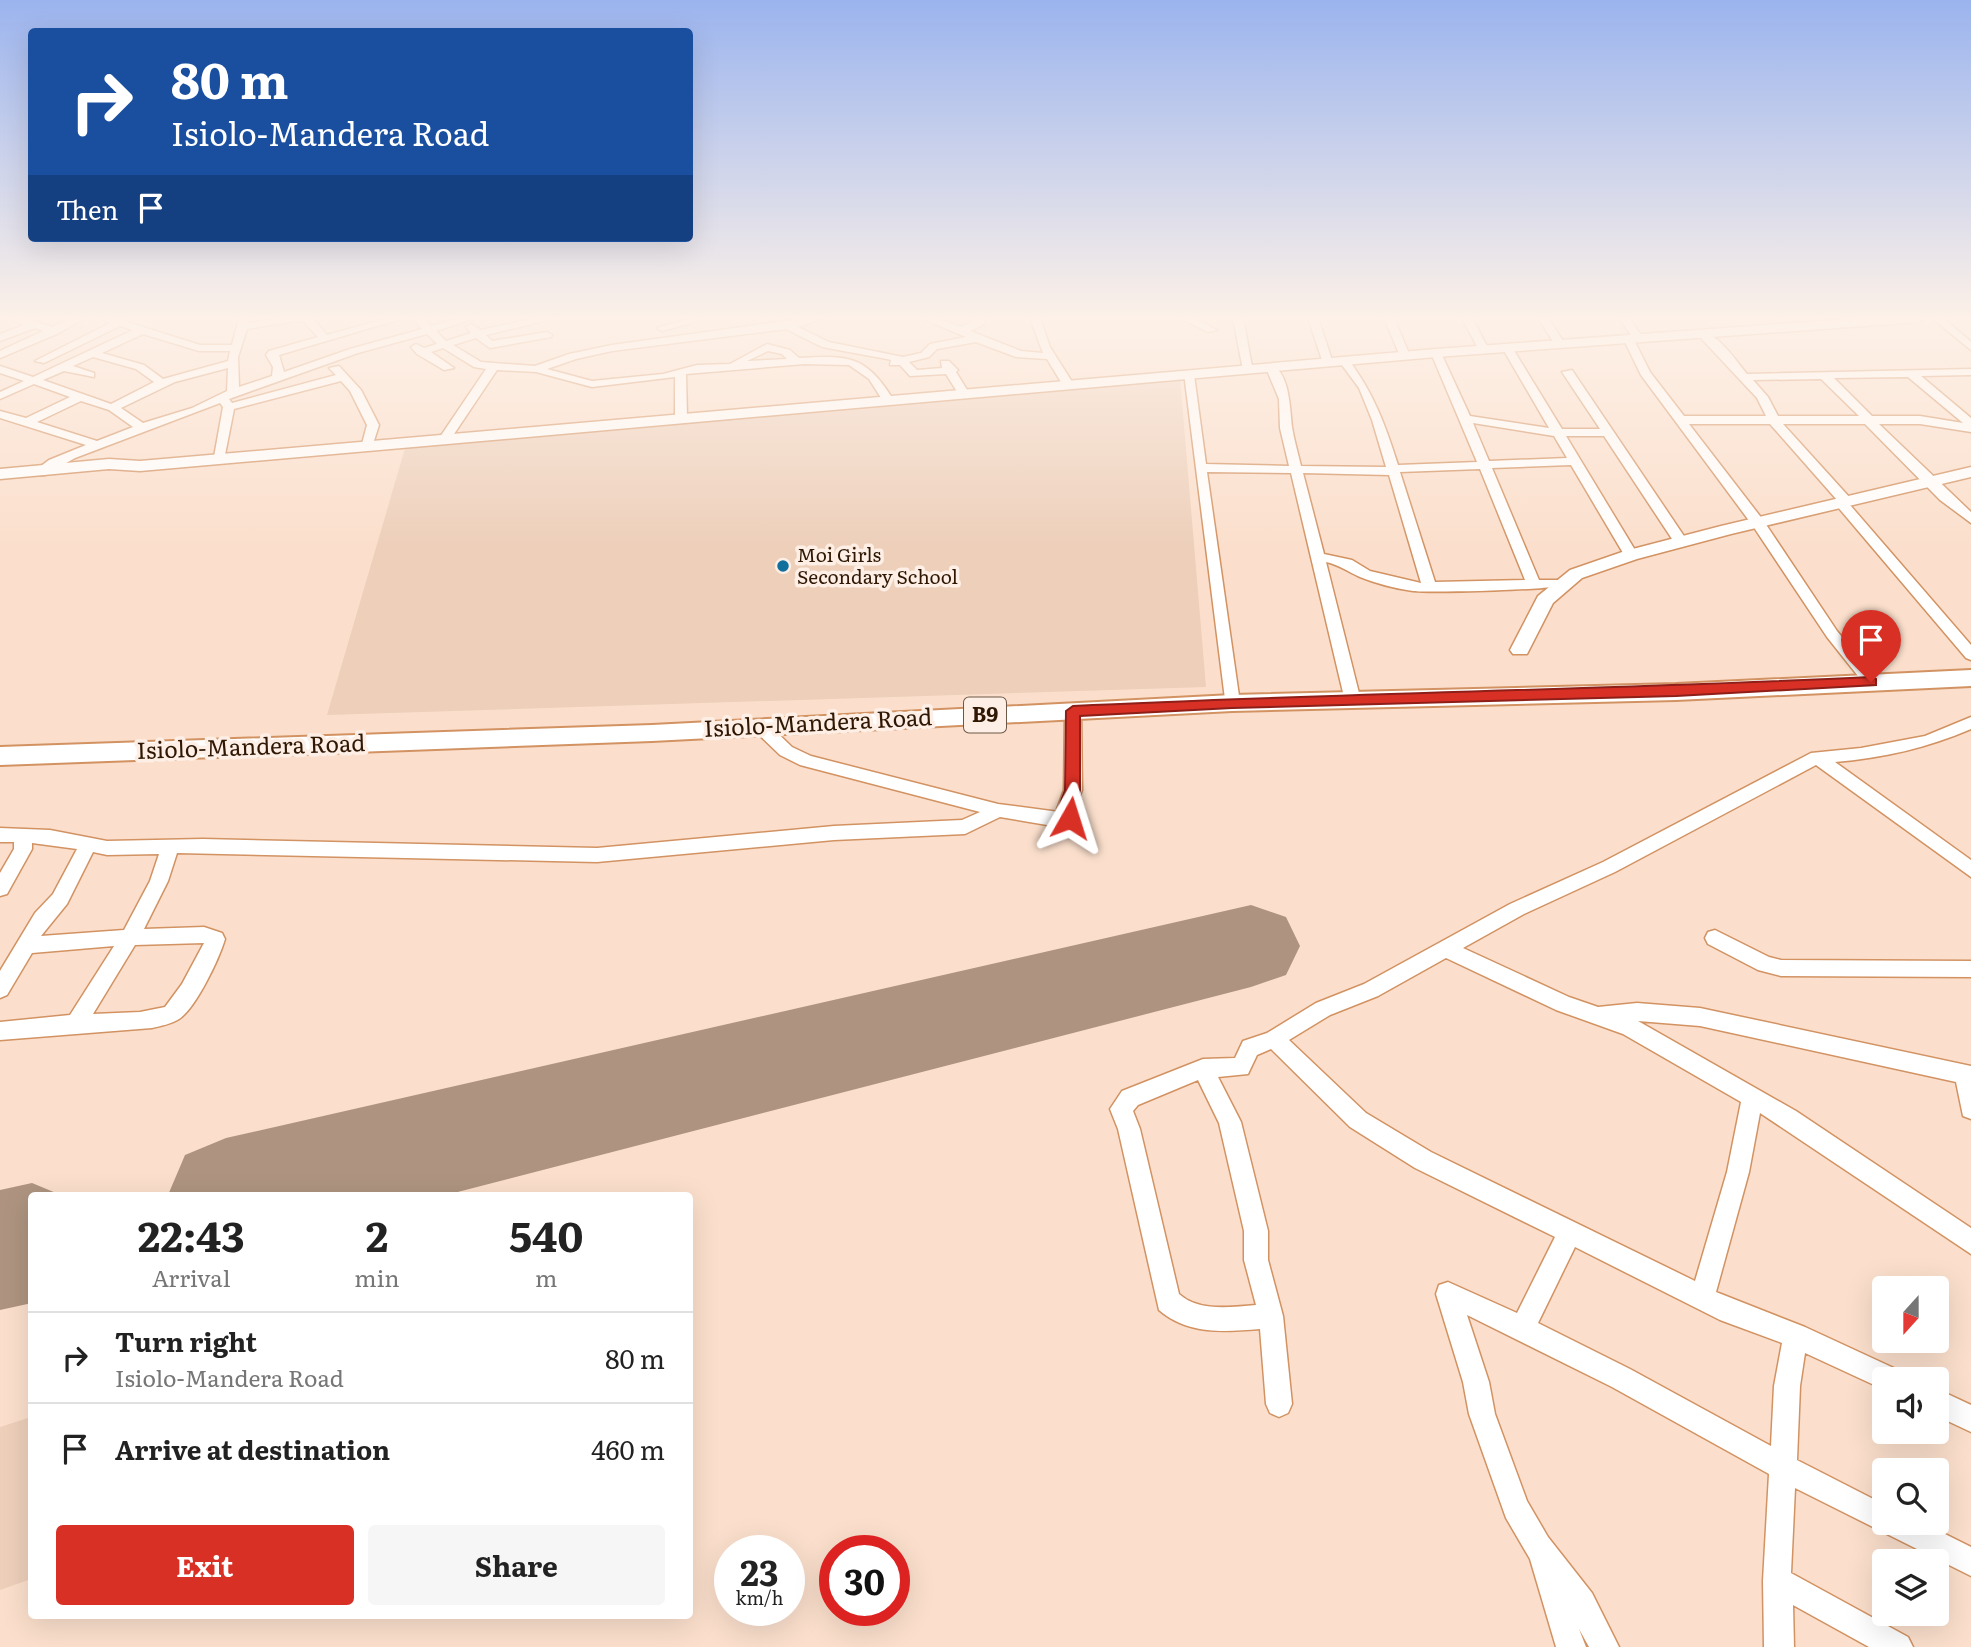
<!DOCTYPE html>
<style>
body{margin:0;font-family:Literata,serif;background:#f6f6f6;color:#222;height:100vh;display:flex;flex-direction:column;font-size:26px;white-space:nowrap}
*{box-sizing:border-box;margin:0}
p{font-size:23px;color:#767676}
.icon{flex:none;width:38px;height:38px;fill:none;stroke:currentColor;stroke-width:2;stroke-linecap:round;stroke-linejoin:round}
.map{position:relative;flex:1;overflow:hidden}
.drawer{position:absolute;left:28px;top:1192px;width:665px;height:427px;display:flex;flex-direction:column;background:#fff;border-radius:7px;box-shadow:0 7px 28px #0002}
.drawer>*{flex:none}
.guide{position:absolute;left:28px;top:28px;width:665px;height:214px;border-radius:7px;box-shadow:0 7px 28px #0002;background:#1a4fa0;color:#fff;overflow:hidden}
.needle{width:46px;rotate:201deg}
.buttons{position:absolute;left:1872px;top:1276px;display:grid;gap:14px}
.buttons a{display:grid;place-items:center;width:77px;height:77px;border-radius:7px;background:#fff;box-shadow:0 7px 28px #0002;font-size:35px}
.speed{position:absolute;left:714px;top:1535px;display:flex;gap:14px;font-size:35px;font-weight:700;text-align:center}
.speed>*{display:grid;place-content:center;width:91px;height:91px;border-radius:50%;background:#fff;box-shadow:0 7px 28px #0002;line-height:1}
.speed small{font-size:18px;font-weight:400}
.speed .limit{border:10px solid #d22;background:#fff;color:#111}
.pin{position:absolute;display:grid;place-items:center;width:60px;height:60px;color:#fff;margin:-72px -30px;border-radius:50% 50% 50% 0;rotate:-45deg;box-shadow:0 0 7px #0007}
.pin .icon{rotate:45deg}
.me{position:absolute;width:77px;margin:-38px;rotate:6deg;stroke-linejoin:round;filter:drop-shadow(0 0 5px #0008)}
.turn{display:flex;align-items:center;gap:24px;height:147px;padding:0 28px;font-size:32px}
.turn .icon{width:91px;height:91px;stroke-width:2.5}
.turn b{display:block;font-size:49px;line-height:60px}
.then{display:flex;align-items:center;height:66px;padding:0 28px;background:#0003;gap:14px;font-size:26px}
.eta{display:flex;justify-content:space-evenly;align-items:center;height:119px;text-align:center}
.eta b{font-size:42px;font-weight:700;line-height:49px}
.cta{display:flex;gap:14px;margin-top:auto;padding:14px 28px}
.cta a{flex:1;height:80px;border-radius:7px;background:#d93025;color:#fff;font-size:28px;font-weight:700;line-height:80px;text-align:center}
.cta a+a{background:#f6f6f6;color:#222}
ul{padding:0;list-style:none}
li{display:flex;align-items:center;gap:21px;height:91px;padding:0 28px;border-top:2px solid #e0e0e0}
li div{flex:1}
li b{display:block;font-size:26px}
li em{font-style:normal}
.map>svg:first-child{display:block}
</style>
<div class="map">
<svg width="1971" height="1647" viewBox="0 0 1971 1647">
<rect width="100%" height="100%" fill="#fbdfcc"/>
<path fill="#edcfba" d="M1180 378 1206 687 327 715 406 445Z
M31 1417V1579L0 1590V1427Z"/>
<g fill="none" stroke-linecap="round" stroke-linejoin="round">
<path fill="#ae9480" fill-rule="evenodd" d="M1251 905 1286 917 1300 946 1286 975 1251 987 446 1195H168L185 1155 226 1138Z
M32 1183 61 1195H32V1303L0 1310V1190Z"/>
<defs>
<path id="minor" d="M9 318H24L52 327 71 318H84L59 333 0 358V351L43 331 35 328 0 341V334L24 325Z
M100 318 126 319 127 322 200 345H232L239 318H249L248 323 280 318H312L327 335 388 318H404L279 355 284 372 350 349 422 329 412 318H423L431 326 460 318H476L436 331 446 341 471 333 466 327 471 324 481 330 537 318H556L486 335 492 341 547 332 552 335 551 337 490 348 476 338 453 345 481 362 535 366 569 354 612 345 808 318H824L798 327 829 342 903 357 921 353 930 344 966 337 921 318H936L961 327 974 321 975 318H985L983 325 970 331 1021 351 1043 353 1030 318H1040L1050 347 1074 385 1064 387 1047 359 1016 357 976 342 937 349 929 357 909 362 917 370 942 368 941 361H949L958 370 956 372 969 393 963 396 959 395 946 374 910 376 900 365H890L891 360 887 359 822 347 786 329 612 351 576 359 547 369 592 381 663 374 697 365 730 364 767 344 790 350 799 358C849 355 865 355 893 399L883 401 869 379 849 365 804 364 686 374 687 417 681 421 675 417V377L592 387 536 372 497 370 450 440 446 441 440 437 486 369 474 367 443 348 431 352 454 368 444 370 417 354 411 347 416 344 424 348 437 344 427 334 358 353 229 399 232 403 336 375 329 368 339 366 361 390 379 425 372 447 362 444 367 425 350 391 341 381 234 409 224 460 214 457 223 407 220 403 75 458 45 475H37V469L49 460 86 445 0 418V411L26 418 70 397 34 384 0 399V392L24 381 0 373V366L33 377 133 330 120 326 44 363 35 361 110 323ZM302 320 318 337 269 351 266 355 273 367 272 376 239 387 238 357 247 329ZM143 334 199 351H230L228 361 163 379 144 365 102 353ZM768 351 782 354 787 359 747 361ZM93 357 136 369 154 382 111 404 43 380 64 371 94 377V373L73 366ZM228 368 227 391 192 408 143 423 121 408 175 382ZM81 401 109 410 133 427 97 441 37 422Z
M692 318 701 320 662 331 657 328Z
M1180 318H1193L1217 330 1208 332Z
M1233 318H1243L1253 372 1243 370Z
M1308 318H1318L1333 363 1332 365 1323 363Z
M1384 318H1394L1410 356 1409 358 1400 356Z
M1462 318H1472L1489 350 1488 352H1480Z
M1538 318H1548L1565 344 1564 346H1556Z
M1619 318H1629L1644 339 1643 341H1635Z
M1932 318H1943L1971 342V350Z
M1699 332C1717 331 1736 361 1747 374L1971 369V375L1921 376 1971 418V432L1920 424H1879L1971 512V523L1940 500 1865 424H1783L1851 499 1850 505 1971 645V660L1966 658 1837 506V500L1770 424H1689L1763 520 1837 631 1879 682 1876 686H1866L1827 637 1753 526 1641 375 1624 340 1633 338 1650 372 1684 416H1766L1757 398 1699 336ZM1908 377 1963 423 1920 416H1872L1834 378ZM1821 379 1859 416H1778L1768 397 1753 380Z
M1508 346 1513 349 1562 429H1600L1562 372 1572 370 1688 542 1686 545H1676L1604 436H1566L1638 555 1636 558H1626L1571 465 1492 468 1539 580H1561L1568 584C1561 590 1431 593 1413 591 1397 589 1375 583 1360 577 1348 572 1340 565 1326 562L1361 701 1353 706 1345 701 1291 473 1207 472 1240 703 1238 707H1226L1184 373 1194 375 1206 464 1289 466 1280 428 1279 399 1266 368 1272 365C1290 374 1290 410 1292 427 1294 440 1298 453 1301 466L1386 467 1372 420 1359 388 1339 361 1344 358 1348 359C1374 394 1385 424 1398 465L1477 462 1431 353 1436 350 1441 353 1470 416 1549 428 1503 349ZM1473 423 1554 436 1567 458 1489 461ZM1480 469 1525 580 1435 582 1400 472ZM1303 473 1389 475 1421 583 1370 571 1352 560 1324 554Z
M1073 706 1081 711 1082 790 1075 809 1079 818 1076 823 1053 826 1000 817 965 834 834 840 597 862 177 853 168 881 144 929 204 927 222 933 225 939C219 959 196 1008 179 1019 171 1024 161 1026 152 1028L0 1040V1022L70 1015 114 946 32 953 7 995 0 998V971L35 913 53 894 77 849 32 843V849L7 894 0 896V873L14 849V842H0V828L50 830 107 841 203 839 597 848 834 826 962 820 980 812 800 765 780 755 754 730 752 726 760 720 766 722 792 747 811 756 998 804 1059 812 1057 809 1064 790 1065 711ZM93 852 107 855 159 854 150 881 124 930 41 936 67 904ZM204 943 182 984 165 1007 140 1012 93 1014 135 945Z
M1971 717V729C1927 748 1883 758 1835 762L1971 860V877L1816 765 1615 872 1524 914 1463 948 1569 997 1598 1007 1637 1003 1700 1008 1971 1066V1119L1963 1116 1956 1082 1700 1026 1638 1021 1796 1111 1971 1228V1254L1760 1113 1749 1172 1716 1292 1805 1327 1898 1370 1902 1379H1885V1390L1805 1353 1800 1386 1797 1460 1885 1505V1522H1921L1971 1547V1576L1795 1488 1791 1573 1908 1637 1913 1647H1869L1793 1605 1794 1647H1764L1763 1581 1769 1474 1612 1387 1467 1315 1489 1382 1495 1414 1527 1501 1548 1537 1592 1593 1619 1647H1589L1579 1629 1586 1647H1556L1530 1559 1506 1518 1469 1414 1463 1382 1436 1294 1439 1285 1448 1282 1517 1313 1555 1237 1415 1168 1350 1127 1271 1049 1257 1055 1248 1074 1218 1077 1241 1122 1268 1231V1260L1283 1316 1292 1404 1288 1413 1279 1417 1270 1413 1266 1404 1260 1329C1224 1332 1188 1335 1159 1310L1118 1129 1110 1109 1122 1091 1203 1059 1235 1058 1243 1041 1267 1033 1316 1003 1364 984 1510 904 1603 862 1811 753 1861 748 1925 736ZM1446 958 1556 1010 1623 1034 1741 1102 1727 1172 1695 1281 1431 1152 1366 1113 1289 1040 1330 1015 1378 996ZM1198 1080 1219 1123 1244 1231V1260L1256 1305C1230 1307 1199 1312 1179 1294L1140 1129 1133 1111 1138 1105ZM1575 1247 1720 1320 1782 1343 1774 1386 1771 1446 1630 1369 1538 1323Z
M1715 930 1769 957 1781 960 1971 961V977L1781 976 1758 970 1708 944 1705 938 1708 932Z
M1937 1389 1971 1405V1432L1937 1416Z"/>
<path id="major" d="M1864 318H1925L1918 322 1436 357 140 471 109 469 0 479V469L109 459 140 461 1436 349Z
M1971 467V477L1731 534 1637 559 1582 578 1553 603 1527 654H1513L1510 650 1538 596 1570 570 1625 551 1721 526Z"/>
<path id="highway" d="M1971 670V686L1676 700 1232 711 652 741 0 765V747L652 725 1232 695 1676 684Z"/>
</defs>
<use href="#minor" stroke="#d29262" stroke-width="3"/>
<use href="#major" stroke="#d29262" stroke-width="3"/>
<use href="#highway" stroke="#d29262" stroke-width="4"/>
<use href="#minor" fill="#fff" fill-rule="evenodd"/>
<use href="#major" fill="#fff" fill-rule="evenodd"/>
<use href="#highway" fill="#fff" fill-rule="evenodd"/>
</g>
<linearGradient id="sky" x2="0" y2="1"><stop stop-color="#9bb4ee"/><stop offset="0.58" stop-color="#fdf1e8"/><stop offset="1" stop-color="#fdf1e8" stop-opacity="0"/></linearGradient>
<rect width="1971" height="548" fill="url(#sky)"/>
<path fill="#d93025" stroke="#8d1f18" stroke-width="2" d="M1871 677 1876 679V685L1676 696 1232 708 1080 716V790L1074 809 1078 818 1075 822H1064L1058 809 1065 790 1066 711 1073 706C1339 693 1605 690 1871 677Z"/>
<circle fill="#116f9d" stroke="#fdefe5" stroke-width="2.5" cx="783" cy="566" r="7"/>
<g text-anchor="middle" stroke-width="7" stroke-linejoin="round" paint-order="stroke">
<g font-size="19" fill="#2f1703" stroke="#fdefe5" text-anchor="start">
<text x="797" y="562">Moi Girls<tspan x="797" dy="22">Secondary School</tspan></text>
</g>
<rect fill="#fdefe5" stroke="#6d5847" stroke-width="2" x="964" y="697.5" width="42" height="35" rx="5"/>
<g font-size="21" font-weight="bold" fill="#2f1703">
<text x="985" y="722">B9</text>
</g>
<g font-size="23" fill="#2f1703" stroke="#fdefe5">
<text transform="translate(818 723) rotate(-3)" y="8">Isiolo-Mandera Road</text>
<text transform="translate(251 747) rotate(-2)" y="8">Isiolo-Mandera Road</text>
</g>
</g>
</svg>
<div class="buttons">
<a><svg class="needle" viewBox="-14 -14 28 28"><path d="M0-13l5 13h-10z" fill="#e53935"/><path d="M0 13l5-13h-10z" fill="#767676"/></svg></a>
<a><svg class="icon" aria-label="sound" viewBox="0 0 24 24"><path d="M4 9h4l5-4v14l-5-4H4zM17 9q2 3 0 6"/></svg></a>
<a><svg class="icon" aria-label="search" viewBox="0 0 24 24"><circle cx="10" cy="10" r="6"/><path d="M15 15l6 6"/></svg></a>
<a><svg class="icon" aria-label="layers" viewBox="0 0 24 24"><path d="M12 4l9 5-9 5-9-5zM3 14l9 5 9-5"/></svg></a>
</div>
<div class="speed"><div>23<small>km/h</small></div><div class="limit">30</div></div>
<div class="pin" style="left:1871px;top:682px;background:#d93025"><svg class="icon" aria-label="arrive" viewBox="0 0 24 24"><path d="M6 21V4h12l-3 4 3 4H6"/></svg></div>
<svg class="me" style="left:1070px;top:818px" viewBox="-20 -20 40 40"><path d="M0-17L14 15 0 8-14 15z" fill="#d93025" stroke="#fff" stroke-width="4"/></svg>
<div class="guide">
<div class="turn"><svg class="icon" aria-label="right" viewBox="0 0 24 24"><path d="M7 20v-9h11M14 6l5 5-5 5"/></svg><div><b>80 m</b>Isiolo-Mandera Road</div></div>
<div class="then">Then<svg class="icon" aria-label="arrive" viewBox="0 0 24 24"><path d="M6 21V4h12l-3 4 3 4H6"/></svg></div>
</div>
<section class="drawer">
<div class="eta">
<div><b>22:43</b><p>Arrival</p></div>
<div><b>2</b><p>min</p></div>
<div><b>540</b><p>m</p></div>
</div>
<ul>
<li><svg class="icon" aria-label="right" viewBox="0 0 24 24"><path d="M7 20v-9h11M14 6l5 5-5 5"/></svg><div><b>Turn right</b><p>Isiolo-Mandera Road</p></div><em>80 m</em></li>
<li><svg class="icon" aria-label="arrive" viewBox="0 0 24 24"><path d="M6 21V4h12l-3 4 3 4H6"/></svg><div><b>Arrive at destination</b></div><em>460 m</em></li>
</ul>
<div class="cta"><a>Exit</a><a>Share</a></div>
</section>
</div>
